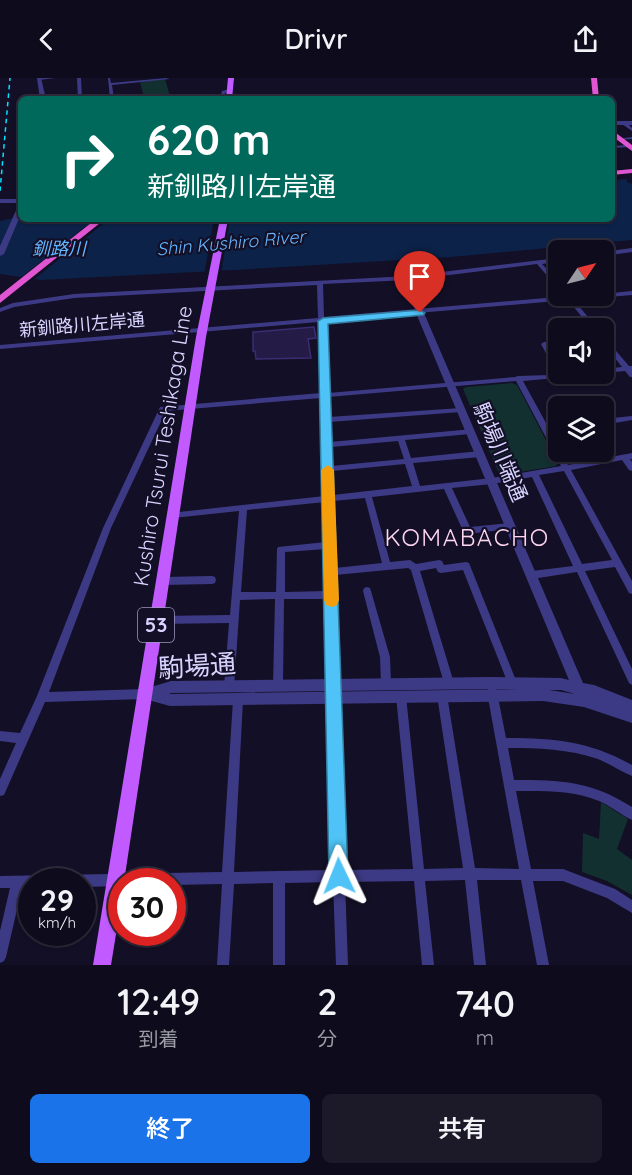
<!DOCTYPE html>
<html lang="ja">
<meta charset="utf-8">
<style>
body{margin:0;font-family:Quicksand,"Noto Sans JP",sans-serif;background:#1c1929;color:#f1f3f6;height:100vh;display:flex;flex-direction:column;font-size:22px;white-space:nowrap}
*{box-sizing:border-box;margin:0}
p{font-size:20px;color:#9b9ba3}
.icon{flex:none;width:33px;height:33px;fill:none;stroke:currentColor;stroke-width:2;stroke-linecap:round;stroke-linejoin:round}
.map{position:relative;height:887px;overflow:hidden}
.sheet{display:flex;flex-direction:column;background:#0e0b1c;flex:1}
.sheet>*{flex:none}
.hud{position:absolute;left:18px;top:18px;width:597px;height:126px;border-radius:9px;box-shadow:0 2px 4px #0004,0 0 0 2px #2e2b3b;background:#00695c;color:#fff;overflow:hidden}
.needle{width:39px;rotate:55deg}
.fabs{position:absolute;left:548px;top:162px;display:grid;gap:12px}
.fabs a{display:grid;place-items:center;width:66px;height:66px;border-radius:9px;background:#0e0b1c;box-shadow:0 2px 4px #0004,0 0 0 2px #2e2b3b;font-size:30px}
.speed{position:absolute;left:18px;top:790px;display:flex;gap:12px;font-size:30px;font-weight:700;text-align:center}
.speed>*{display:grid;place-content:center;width:78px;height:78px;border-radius:50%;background:#0e0b1c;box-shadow:0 2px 4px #0004,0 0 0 2px #2e2b3b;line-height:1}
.speed small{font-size:15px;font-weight:400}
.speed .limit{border:9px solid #d22;background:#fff;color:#111}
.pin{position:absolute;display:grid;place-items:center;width:51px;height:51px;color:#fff;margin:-62px -26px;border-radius:50% 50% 50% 0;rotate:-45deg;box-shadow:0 0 6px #0007}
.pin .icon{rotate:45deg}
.me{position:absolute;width:66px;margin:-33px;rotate:358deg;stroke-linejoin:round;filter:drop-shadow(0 0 4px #0008)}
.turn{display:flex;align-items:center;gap:21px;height:126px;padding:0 30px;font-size:27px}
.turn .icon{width:78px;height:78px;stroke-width:2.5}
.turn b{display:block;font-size:42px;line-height:51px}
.eta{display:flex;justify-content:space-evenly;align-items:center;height:102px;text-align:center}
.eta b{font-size:36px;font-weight:600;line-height:42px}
.cta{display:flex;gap:12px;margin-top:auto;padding:12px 30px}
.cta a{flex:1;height:69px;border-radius:9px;background:#1a73e8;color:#fff;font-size:24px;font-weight:600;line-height:69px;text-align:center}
.cta a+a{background:#1c1929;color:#f1f3f6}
header{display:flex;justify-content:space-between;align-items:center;height:78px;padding:0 30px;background:#0e0b1c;font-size:27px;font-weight:600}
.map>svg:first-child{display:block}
</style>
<header><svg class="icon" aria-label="back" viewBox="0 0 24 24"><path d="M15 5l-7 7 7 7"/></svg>Drivr<svg class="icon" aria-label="share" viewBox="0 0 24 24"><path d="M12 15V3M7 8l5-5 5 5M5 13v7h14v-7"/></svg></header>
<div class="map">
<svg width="632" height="887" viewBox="0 0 632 887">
<rect width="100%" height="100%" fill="#130f26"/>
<path fill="#12302f" d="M165 1 170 18 144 20 140 4Z
M512 305 517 307 558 385 556 388 502 397 499 395 463 311 466 309Z
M601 724 628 741 617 771 632 782V817L607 803 582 794 583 755 599 761Z"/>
<path fill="#0c2248" d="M627 101V104L632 106V162L451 179 234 192 41 202 0 196V143L19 139 29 142 612 141V102Z"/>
<path fill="#130f26" d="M95 141H109L32 203 19 201Z
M214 141H230L221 196 204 197Z"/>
<path fill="#241b47" stroke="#3b2d73" stroke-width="1.5" d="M314 249 316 260 308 261 311 280 256 281 255 273H253V254Z"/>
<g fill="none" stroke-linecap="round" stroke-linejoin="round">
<path fill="#3d3a85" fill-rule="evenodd" d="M38 0H55L39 2Z
M77 0H81L82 21H78Z
M108 0H110L111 5 166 0 170 1 112 7 114 21H110Z
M230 11 231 13 225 15 224 21H220L222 13Z
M172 17 173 19 138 21 140 20Z
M622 44H626L632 50V53L622 46Z
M632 59V61L619 62 617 61Z
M628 67 630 68V69L612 70V68Z
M632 170V174L603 178V174Z
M558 180V184L542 186 558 203V209L556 208 537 186 409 202 323 206 324 239 569 218H603V216L632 213V217L574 222 597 250H591L568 222 325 243 328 315 515 299 518 298 582 296 581 298H579L523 303 558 367V374H561L568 387 632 375V381H630L632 384V393L629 392 622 382 571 392 632 503V516L629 515 615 489 585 493 632 591V607L629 605 577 494 532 501 529 500 528 497 529 494 532 493 573 488 532 399 492 406 452 410 470 449 511 445 514 446 515 448 514 450 511 451 467 456 464 455 444 411 372 419 390 484 410 482 416 486 439 482 442 483 444 487 466 484 469 485 517 605 515 608 512 610 509 608 463 492 441 495 438 494 436 490 420 493 454 605 452 608 449 610 446 608 444 605 411 492 408 490 335 497 340 707 344 792 413 791 396 618 397 615 401 613 405 615 406 618 424 791 463 790 437 617 438 614 442 612 446 614 447 617 475 790 519 791 487 614 488 611 492 609 496 611 497 614 506 660C554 660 589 663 632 687V698C620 693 610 686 598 681 569 671 538 670 508 670L514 702C561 702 591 703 632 729V742C621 737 611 728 599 723 573 712 544 713 516 713L531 791H563L615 811 632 822V835L607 820 563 803H533L549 887H537L521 802H477L486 887H474L465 802 425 803 434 887H422L414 803 345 804 348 887H336L333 804 285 805V887H273V805L234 806 229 887H217L222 806 172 807V804H122V808L82 809V804H32V809L22 810 6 879 4 883 0 885V853L10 810H0V798L222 794 233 622 234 619 238 617 242 619 243 622 234 794 332 792 330 707 327 521H284L283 608 281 611 278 613 275 611 273 608 275 521 240 522 234 609 233 612 229 614 225 612 224 609 229 545 157 546 154 545 152 542 154 539 157 538 230 537 239 433 173 440 170 439 169 437 170 435 325 418 321 320 166 333 111 450 49 614 145 611 149 613 150 616 149 619 145 621 45 624 4 717 0 718V701L16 665 0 663V653L20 655 37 618 103 450 160 329 321 315 318 244 0 271V267L318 240 317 207 74 220 14 229 0 234V230L13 225 74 216 409 198ZM516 303 561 388 492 400 420 408 413 385 480 379 484 376 480 373 411 380 405 362 470 356 473 355 474 353 473 351 330 364 329 344 461 334 465 332 461 330 329 339 328 319ZM398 363 404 381 331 388V369ZM405 386 412 408 333 417 332 393ZM564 393 612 482 582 486 539 397ZM365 420 382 485 335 490 333 423ZM325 424 326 464 278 469 277 471 276 514H241L247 432ZM326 471V513L285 514V474Z
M603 259 605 260 629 288H632V299H630L625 293 603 295V291L622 289 603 265Z
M558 263V267L548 268 558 286V294L555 292 541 266 544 264Z
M632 338V342L603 347V341Z
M603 355 606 356 609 361 603 365Z
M212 498 215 499 216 502 215 505 212 506 163 507 160 506 159 503 160 500 163 499Z
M367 509 370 510 371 513 390 579 391 606 389 609 386 611 383 609 381 606 380 579 363 513 364 510Z"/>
<path fill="#3d3a85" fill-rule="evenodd" d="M37 0H41L46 21H40Z
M612 43H632V47H612Z
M0 121H21V125H0Z
M21 126V136L4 176 0 178V168L18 128Z
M406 198 413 200 424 235 583 605 594 607 632 622V645L584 629 543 623 170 628 141 620 139 616 141 612 171 603 490 599 561 600 569 602 416 235 405 200ZM490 611H519L169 616 171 615ZM549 612H561L575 616Z"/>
<path fill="#c25bff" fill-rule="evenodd" d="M228 0H234L232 21H226Z
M220 141H228L206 259 124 804H122V819L111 887H93L196 259Z"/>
<path fill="#e055d1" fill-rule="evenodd" d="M591 0H597L599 21H593Z
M612 52 632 67V73L612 58Z
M632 91V95L612 97V93Z
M96 141H105L0 225V217Z"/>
<path stroke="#00e5ff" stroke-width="1.5" stroke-dasharray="4.5 4" stroke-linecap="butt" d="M0 113 10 0"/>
</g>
<path fill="#4fc3f7" stroke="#337fa1" stroke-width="1.5" d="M420 232 425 235 423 237 328 246 348 798 345 805 339 808 332 805 329 798 318 243 323 240Z"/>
<path fill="#f59e0b" d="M328 387 334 392 339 522 337 527 332 529 326 527 324 522 321 392Z"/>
<g text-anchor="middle" stroke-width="4.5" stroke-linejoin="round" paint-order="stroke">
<g font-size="18" font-style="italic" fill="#62b6ff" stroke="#130f26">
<text transform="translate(231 165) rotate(-5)" y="6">Shin Kushiro River</text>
<text x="59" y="177">釧路川</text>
</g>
<g font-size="18" fill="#d9d4ff" stroke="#130f26">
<text transform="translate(82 247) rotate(-5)" y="6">新釧路川左岸通</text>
</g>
<rect fill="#130f26" stroke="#9e99be" stroke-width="1.5" x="138" y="530" width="36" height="34" rx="4.5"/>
<g font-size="20" font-weight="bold" fill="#d9d4ff">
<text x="156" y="554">53</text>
</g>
<g font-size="21" fill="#d9d4ff" stroke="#130f26">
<text transform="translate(163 368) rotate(-81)" y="7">Kushiro Tsurui Teshikaga Line</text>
<text transform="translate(500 374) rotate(67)" y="7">駒場川端通</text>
</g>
<g font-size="24" letter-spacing="1.5" fill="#ffd6f0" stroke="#130f26">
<text x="467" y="468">KOMABACHO</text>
</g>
<g font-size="26" fill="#d9d4ff" stroke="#130f26">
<text transform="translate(197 588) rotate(-4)" y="9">駒場通</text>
</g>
</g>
</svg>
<div class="fabs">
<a><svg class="needle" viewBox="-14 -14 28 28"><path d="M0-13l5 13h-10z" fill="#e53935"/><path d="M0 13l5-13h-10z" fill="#9b9ba3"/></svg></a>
<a><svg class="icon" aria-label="sound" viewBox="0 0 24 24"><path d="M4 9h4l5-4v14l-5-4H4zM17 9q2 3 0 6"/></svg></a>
<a><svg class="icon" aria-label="layers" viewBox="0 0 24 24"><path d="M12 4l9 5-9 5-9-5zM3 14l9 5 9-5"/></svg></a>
</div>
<div class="speed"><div>29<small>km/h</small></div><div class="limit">30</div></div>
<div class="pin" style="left:420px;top:235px;background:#d93025"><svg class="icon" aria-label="arrive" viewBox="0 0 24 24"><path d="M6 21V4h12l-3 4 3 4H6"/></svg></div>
<svg class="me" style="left:339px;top:798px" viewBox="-20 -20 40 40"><path d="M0-17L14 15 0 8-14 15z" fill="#4fc3f7" stroke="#fff" stroke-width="4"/></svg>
<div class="hud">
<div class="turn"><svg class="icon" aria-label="right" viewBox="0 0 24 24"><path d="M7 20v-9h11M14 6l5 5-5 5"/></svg><div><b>620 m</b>新釧路川左岸通</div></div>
</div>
</div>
<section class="sheet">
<div class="eta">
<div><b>12:49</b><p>到着</p></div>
<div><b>2</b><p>分</p></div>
<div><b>740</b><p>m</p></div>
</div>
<div class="cta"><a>終了</a><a>共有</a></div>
</section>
